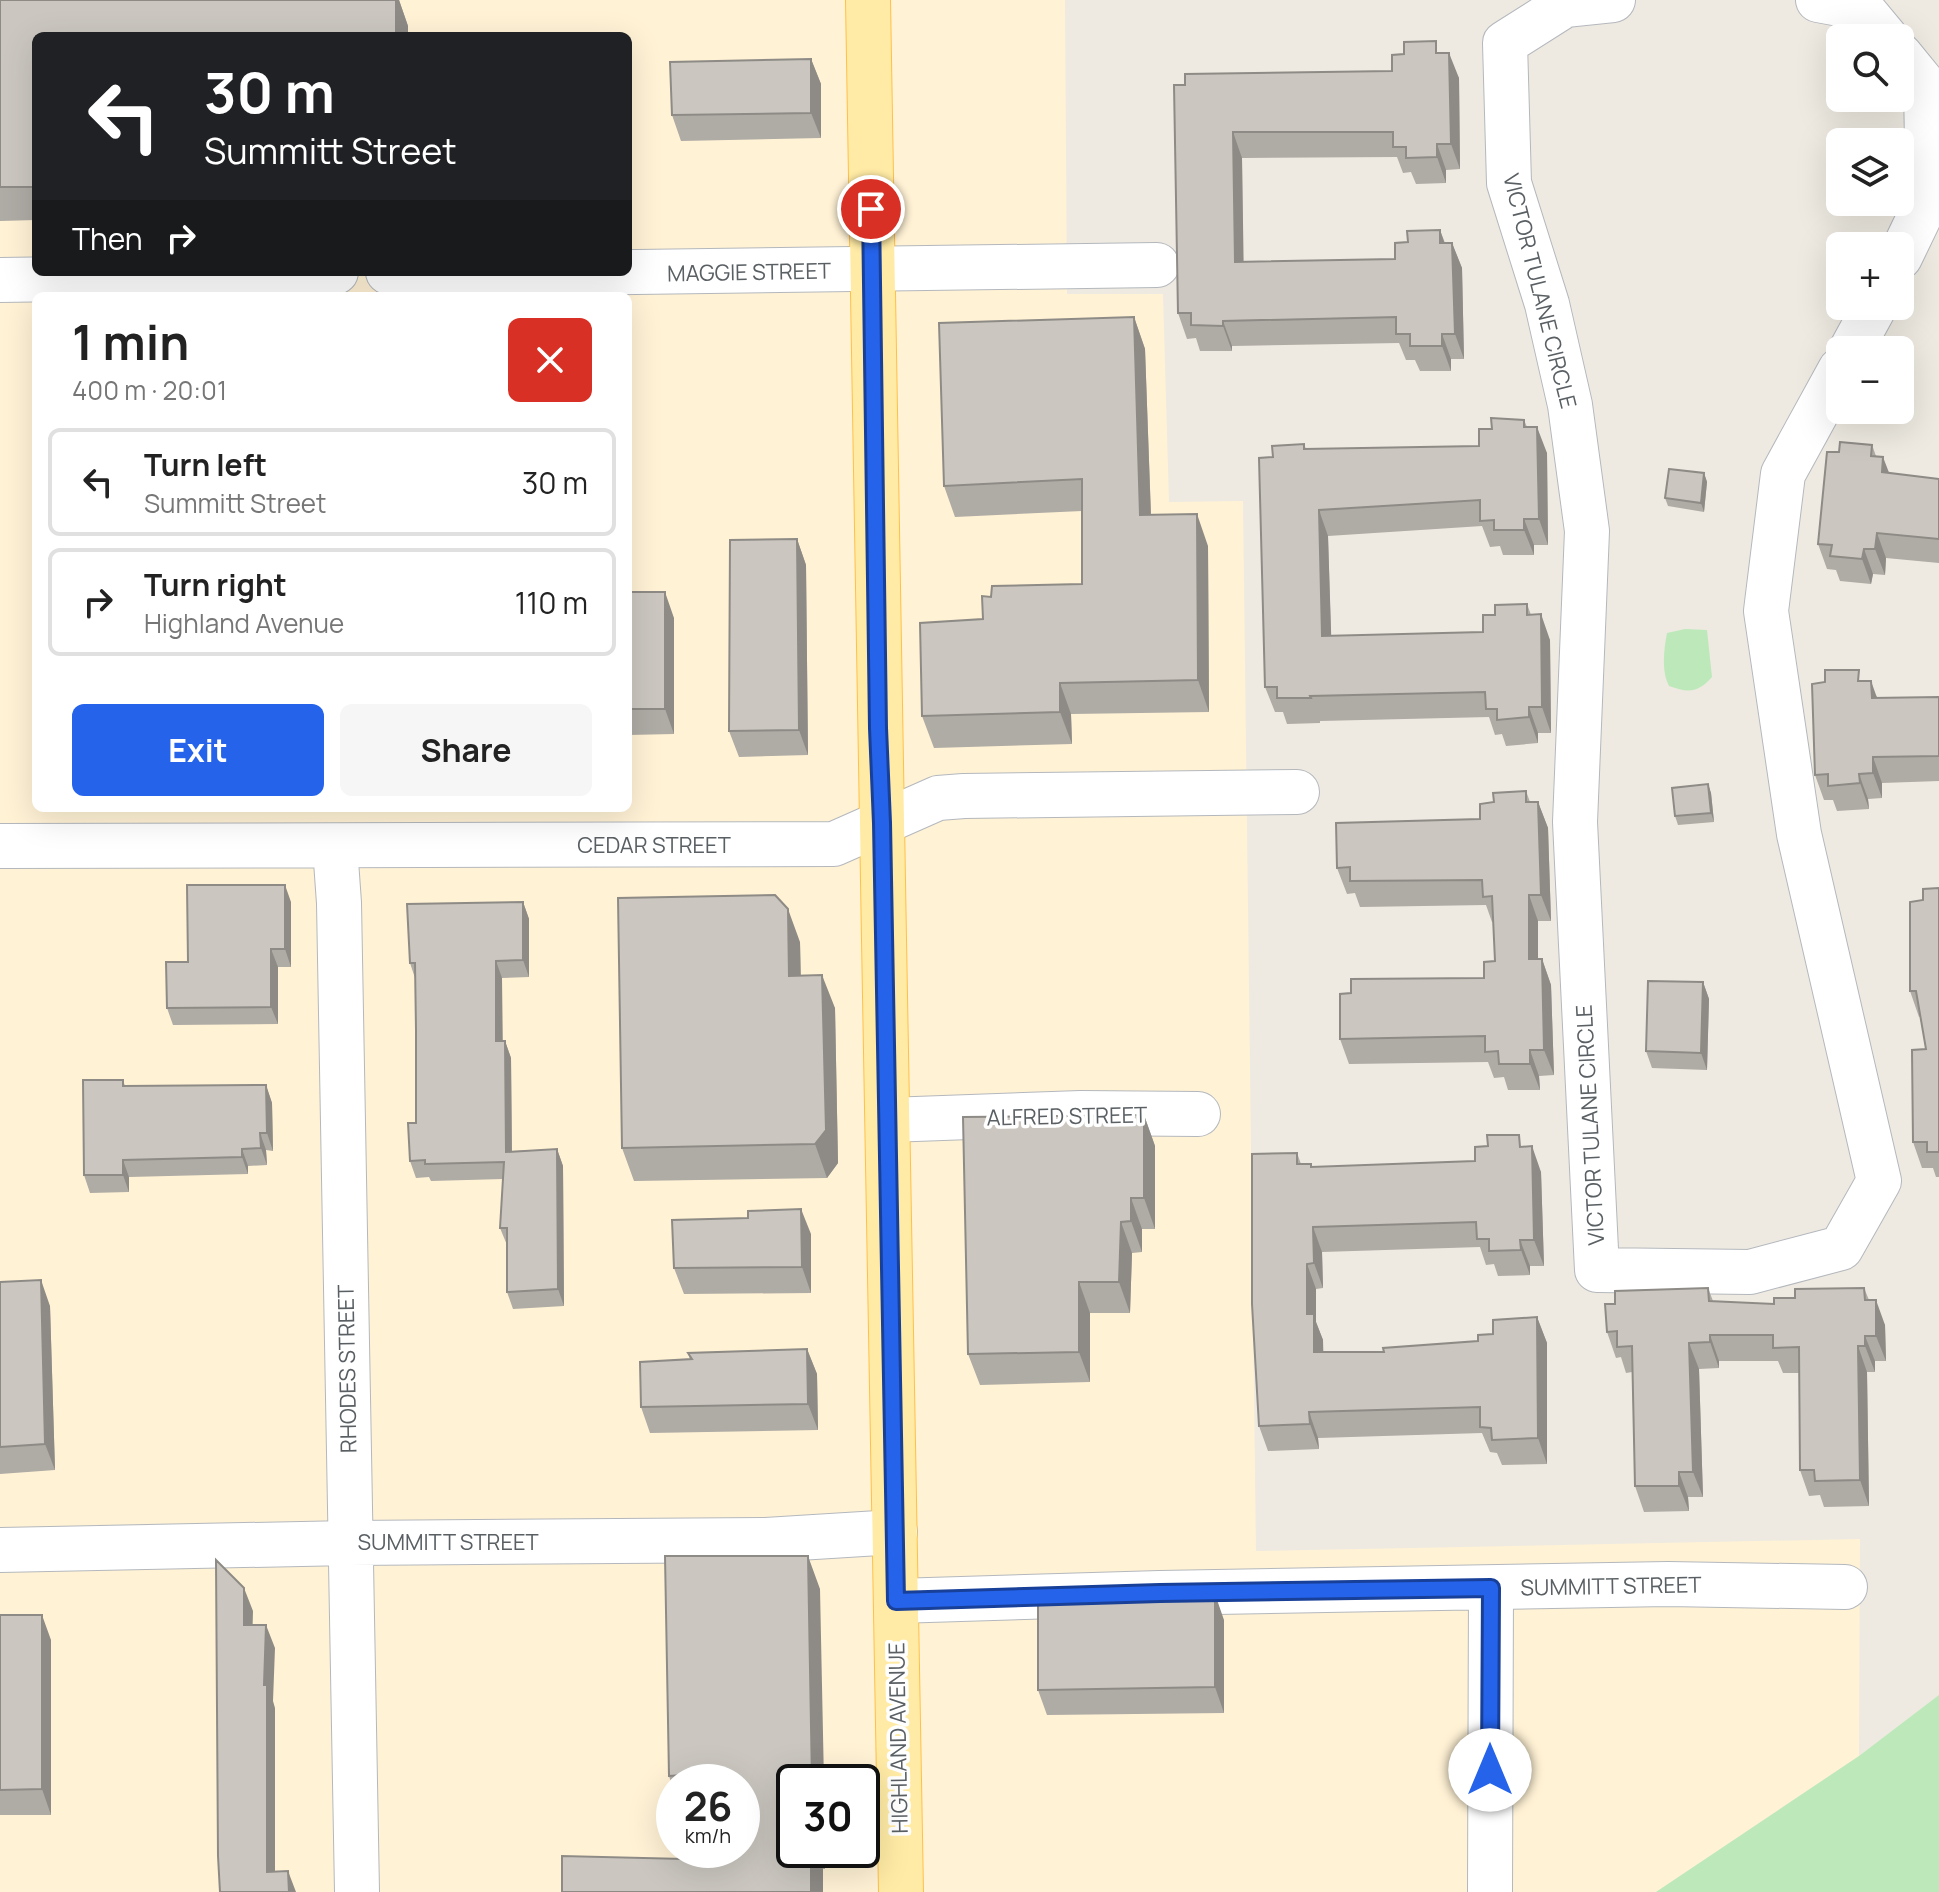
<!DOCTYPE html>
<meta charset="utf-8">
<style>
body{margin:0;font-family:Manrope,sans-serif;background:#f6f6f6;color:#222;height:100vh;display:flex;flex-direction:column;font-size:30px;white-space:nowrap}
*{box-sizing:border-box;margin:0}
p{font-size:26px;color:#767676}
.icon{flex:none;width:44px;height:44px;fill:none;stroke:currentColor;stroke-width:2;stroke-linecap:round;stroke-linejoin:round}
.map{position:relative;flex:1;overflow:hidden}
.details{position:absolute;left:32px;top:292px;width:600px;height:520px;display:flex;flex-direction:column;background:#fff;border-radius:12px;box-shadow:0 8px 32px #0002}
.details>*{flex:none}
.top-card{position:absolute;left:32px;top:32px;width:600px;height:244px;border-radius:12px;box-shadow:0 8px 32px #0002;background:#202124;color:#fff;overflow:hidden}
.tools{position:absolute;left:1826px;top:24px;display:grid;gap:16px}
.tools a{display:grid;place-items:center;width:88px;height:88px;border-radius:12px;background:#fff;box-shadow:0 8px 32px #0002;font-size:40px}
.speed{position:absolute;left:656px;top:1764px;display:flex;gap:16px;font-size:40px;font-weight:700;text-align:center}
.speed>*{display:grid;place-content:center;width:104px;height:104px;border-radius:50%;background:#fff;box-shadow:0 8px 32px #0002;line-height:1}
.speed small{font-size:20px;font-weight:400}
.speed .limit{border:4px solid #111;border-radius:12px;background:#fff;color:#111}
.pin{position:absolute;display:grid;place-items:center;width:68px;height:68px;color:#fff;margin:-34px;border:4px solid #fff;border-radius:50%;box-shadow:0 2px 8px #0007}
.me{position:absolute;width:88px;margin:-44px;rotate:0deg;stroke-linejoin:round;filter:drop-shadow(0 0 6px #0008)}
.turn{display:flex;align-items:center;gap:28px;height:168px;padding:0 40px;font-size:36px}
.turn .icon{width:104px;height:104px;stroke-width:2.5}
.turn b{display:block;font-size:56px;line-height:68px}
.then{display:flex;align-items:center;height:76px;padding:0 40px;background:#0003;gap:16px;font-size:30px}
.round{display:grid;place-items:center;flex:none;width:84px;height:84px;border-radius:12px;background:#f6f6f6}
.overview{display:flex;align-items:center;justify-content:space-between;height:136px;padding:0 40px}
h1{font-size:48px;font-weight:700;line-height:60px}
.button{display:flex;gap:16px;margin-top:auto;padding:16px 40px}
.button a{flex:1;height:92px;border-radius:12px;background:#2563eb;color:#fff;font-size:32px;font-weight:700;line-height:92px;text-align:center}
.button a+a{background:#f6f6f6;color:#222}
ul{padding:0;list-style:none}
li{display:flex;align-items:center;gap:24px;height:108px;margin:0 16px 12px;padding:0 24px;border:4px solid #e0e0e0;border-radius:12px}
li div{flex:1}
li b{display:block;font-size:30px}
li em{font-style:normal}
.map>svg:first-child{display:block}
</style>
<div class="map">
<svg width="1939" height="1892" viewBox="0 0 1939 1892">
<rect width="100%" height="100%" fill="#eeeae1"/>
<path fill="#fff2d5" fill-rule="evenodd" d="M0 0H1065L1067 294H1163L1169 502 1243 501 1256 1551 1860 1539 1859 1756 1656 1892H0ZM36 36H628V272H36ZM36 296H628V808H36ZM674 1782H742V1850H674ZM794 1782H862V1850H794Z"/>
<path fill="#bde9ba" d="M1685 629 1707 630 1712 677C1698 693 1688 693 1669 686 1661 671 1664 649 1667 633Z
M1939 1695V1892H1656L1859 1756Z"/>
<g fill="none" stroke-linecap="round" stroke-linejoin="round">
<defs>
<path id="minor" d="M1613 0 1565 5 1505 43 1509 183 1547 304 1570 405 1587 531 1575 822 1597 1270 1750 1272 1841 1248 1879 1181 1799 834 1766 611 1783 474 1840 370
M1818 0 1861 8 1886 38
M1900 55 1926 87 1928 199 1900 257
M388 272 409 275 1157 265
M0 280 199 277 258 273 336 272
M1851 350 1875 306
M0 846 834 844 938 798 964 796 1297 792
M335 847 339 903 357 1892
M888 1120 1081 1113 1198 1114
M0 1550 349 1543 766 1540 895 1532
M896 1601 1160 1593 1668 1584 1845 1587
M1490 1892 1491 1588"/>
<path id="major" d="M868 0C877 631 891 1261 901 1892"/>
</defs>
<use href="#minor" stroke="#b4b8bd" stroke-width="46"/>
<use href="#major" stroke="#ffc049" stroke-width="46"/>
<use href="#minor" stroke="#fff" stroke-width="44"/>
<use href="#major" stroke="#ffeba5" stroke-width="44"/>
</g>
<path fill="#afaba5" d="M0 0H399L408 26 36 36V220L0 221Z
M1440 53 1459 78 1460 169 1446 170V183L1416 184 1411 172 1403 173 1397 157 1242 158 1243 262 1395 259 1408 242 1440 230 1445 243H1452L1462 268 1464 359H1451V371H1420L1415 360H1406L1399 343 1232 346V351H1200L1196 338 1187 339 1178 313 1174 85 1392 71Z
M811 59 821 84V138L681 141 672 115Z
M1134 317 1145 349 1151 515 1208 546 1209 712 1071 714 1072 744 934 748 922 716 983 619 991 597 1082 584V511L955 517 944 486Z
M1524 420 1527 427 1547 453 1548 545H1534V555H1503L1500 546 1490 547 1482 526 1328 536 1331 636 1483 632 1495 615 1527 604 1531 615 1550 640 1551 733H1538V743L1506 746 1502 734 1495 735 1489 717 1320 721V723L1287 724 1283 712H1275L1265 687 1273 457 1304 444 1306 449 1479 446 1492 429Z
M1872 445 1876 456 1889 473 1939 479V563L1886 558 1885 575 1873 574 1871 584 1840 581 1836 570 1827 569 1818 544 1839 452Z
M1704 473 1707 482 1704 512 1668 506 1665 498Z
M797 539 806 565 808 755 739 757 729 731Z
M628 592 674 618V734L628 735Z
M1863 681 1878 698 1939 697V781L1882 783V798L1868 799 1869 809 1837 811 1833 800H1824L1815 775Z
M1708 784 1711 793 1714 822 1678 825 1675 816Z
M1526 791 1530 802H1538L1548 828 1551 921H1538V959H1542L1551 985 1554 1075 1539 1076 1540 1090H1508L1504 1077 1494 1078 1488 1062 1349 1064 1340 1039 1351 993 1484 978 1495 961 1493 922H1492L1486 905 1360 907 1355 893 1347 894 1337 868 1480 819 1494 802Z
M1939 888V1177H1936L1933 1168H1922L1913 1142 1926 1049 1921 1016 1919 1017 1910 991 1923 900Z
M291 902V967H278V1024L173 1025 167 1008 188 962Z
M523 902 529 919V977L502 978V1041H505L511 1058 512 1151 557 1149 563 1166 564 1306 513 1309 507 1292V1245L500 1228 503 1179 431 1181 429 1177 416 1178 410 1161 416 1123 415 978 410 963Z
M800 942 801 975 835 1008 838 1163 827 1178 634 1181 622 1148Z
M1703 982 1709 999 1707 1070 1652 1068 1646 1051Z
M123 1080 125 1086 266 1085 272 1103 273 1151 266 1150 267 1165 248 1166V1174L129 1177V1192L90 1193 84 1175Z
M1144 1115 1155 1146V1229H1142V1252L1132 1253 1130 1313H1090V1382L980 1385 968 1354Z
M1523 1147 1541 1172 1544 1266H1530V1275L1498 1276 1494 1264 1486 1265 1480 1247 1322 1252 1323 1288 1316 1289V1322L1323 1340V1352H1384L1478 1341 1537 1317 1547 1343V1464L1502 1465 1497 1453 1490 1452 1482 1433 1318 1438 1319 1449 1268 1451 1259 1426 1297 1153 1301 1164H1311L1312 1167 1475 1161Z
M811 1234V1293L684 1294 674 1268Z
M0 1282 50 1306 55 1470 0 1474Z
M1708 1288 1713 1301 1774 1304 1795 1298 1864 1288 1869 1300 1885 1325 1886 1361H1875V1372H1867L1869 1506 1824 1507 1820 1495 1809 1496 1800 1470V1373H1783L1778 1361H1719V1368L1699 1369 1703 1497H1688L1689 1511 1644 1512 1635 1486 1632 1372 1626 1373 1621 1357 1616 1358 1607 1332 1615 1304Z
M807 1349 817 1374 818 1430 650 1433 641 1407 690 1360 688 1353Z
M820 1589 794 1850H825V1869H823V1892H562L684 1859 742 1782H674V1791L669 1776Z
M0 1615 51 1640V1815H0Z
M1224 1620V1713L1047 1715 1038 1690Z"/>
<path fill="#8e8b86" d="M396 0H399L408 26V36H396Z
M1449 53 1459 78 1460 169 1451 144Z
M811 59 821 84V138L811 113Z
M1233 132 1242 158 1244 287 1235 262Z
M1437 144 1446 170V183L1437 157Z
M34 172 36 179V193L34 187Z
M1440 230 1449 256 1440 243Z
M1452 243 1462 268 1464 359 1455 334Z
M1134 317 1145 349 1152 546 1140 515Z
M1223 321 1232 346V351L1223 326Z
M1442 334 1451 359V371L1442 346Z
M1537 427 1547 453 1548 545 1539 519Z
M1883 457 1893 483 1882 472Z
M1704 473 1707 482 1704 512 1701 503Z
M1319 510 1328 536 1332 661 1322 636Z
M1197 514 1208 546 1209 712 1198 680Z
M1524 519 1534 545V555L1524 530Z
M1877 533 1886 558 1885 575 1875 549Z
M797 539 806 565 808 755 799 730Z
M1864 549 1873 574 1871 584 1862 559Z
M665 592 674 618V734L665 709Z
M1541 614 1550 640 1551 733 1542 707Z
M1871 681 1880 706 1872 698Z
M1060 683 1071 714 1072 744 1060 712Z
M1529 707 1538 733V743L1529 717Z
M1873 757 1882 783V798L1873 773Z
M1859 774 1868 799 1869 809 1860 783Z
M1708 784 1711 793 1714 822 1711 813Z
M1538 802 1548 828 1551 921 1541 895Z
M285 885 291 902V967L285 949Z
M1529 895 1538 921V985L1529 959Z
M523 902 529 919V977L523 960Z
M788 909 800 942 801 1009 789 976Z
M271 949 278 967V1024L271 1007Z
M1542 959 1551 985 1554 1075 1544 1050Z
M496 961 502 978 503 1058 496 1041Z
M822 975 835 1008 838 1163 827 1178 815 1144Z
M1703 982 1709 999 1707 1070 1701 1053Z
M505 1041 511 1058 512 1169 506 1152Z
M1530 1050 1539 1076 1540 1090 1530 1064Z
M266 1085 272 1103 273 1151 267 1133Z
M1144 1115 1155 1146V1229L1144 1198Z
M260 1133 266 1150 267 1165 261 1148Z
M1532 1146 1541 1172 1544 1266 1534 1240Z
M242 1149 248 1166V1174L242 1157Z
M557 1149 563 1166 564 1306 558 1289Z
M123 1160 129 1177V1192L123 1175Z
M1131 1198 1142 1229V1252L1131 1221Z
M801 1209 811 1234V1293L802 1267Z
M1121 1222 1132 1253 1130 1313 1119 1282Z
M1313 1227 1322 1252 1323 1288 1314 1263Z
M1520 1240 1530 1266V1275L1521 1250Z
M1307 1264 1316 1289V1322L1323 1340 1324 1377 1314 1352 1307 1314Z
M41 1280 50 1306 55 1470 45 1444Z
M1079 1282 1090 1313V1382L1079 1352Z
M1876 1300 1885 1325 1886 1361 1876 1336Z
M1537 1317 1547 1343V1464L1538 1438Z
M1710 1335 1719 1361V1368L1710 1342Z
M1865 1336 1875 1361V1372L1865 1346Z
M1689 1343 1699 1369 1703 1497 1693 1472Z
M1858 1346 1867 1372 1869 1506 1860 1480Z
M807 1349 817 1374 818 1430 808 1404Z
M1309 1412 1318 1438 1319 1449 1310 1424Z
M1679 1472 1688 1497 1689 1511 1679 1486Z
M808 1556 820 1589 824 1782H812Z
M244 1588 253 1611 252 1648 244 1625Z
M1215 1594 1224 1620V1713L1215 1687Z
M42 1615 51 1640V1815L42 1789Z
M266 1625 275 1648 273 1701 275 1708V1892L267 1872 264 1685Z
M811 1850H816L823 1869V1892H811Z
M818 1850H825V1869Z
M288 1871 296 1892H289Z"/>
<path fill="#cbc7c0" stroke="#8e8b86" stroke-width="2" d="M0 0H396V36H36V172H34V187H0Z
M1436 41V53H1449L1451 144H1437V157L1406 158V147H1393V132H1233L1235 262 1395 259V243L1408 242 1407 231 1440 230V243H1452L1455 334H1442V346H1410V334H1396V317L1223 321V326L1191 325V313H1178L1174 85H1185V74L1392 71V55L1404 54V42Z
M811 59V113L672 115 670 62Z
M1134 317 1140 515 1197 514 1198 680 1060 683V712L922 716 920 623 983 619 982 596 991 597 992 586 1082 584V479L944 486 939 323Z
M1491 418 1524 420V427H1537L1539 519H1524V530H1494V520L1480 521V500L1319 510 1322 636 1483 632V615H1495V605L1527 604V615L1541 614 1542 707H1529V717L1497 720V709H1486L1485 692 1310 696 1311 698H1277V687H1265L1259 458 1273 457 1272 446 1304 444V449L1479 446V429H1492Z
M1840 442 1872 445 1871 456 1883 457 1882 472 1939 479V539L1877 533 1875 549H1864L1862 559 1830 556 1832 545 1818 544 1827 452H1839Z
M1669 469 1704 473 1701 503 1665 498Z
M797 539 799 730 729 731 730 540Z
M628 592H665V709H628Z
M1825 670H1859L1858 681H1871L1872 698 1939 697V756L1873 757V773L1859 774 1860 783 1828 786V774L1815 775 1812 684 1825 682Z
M1708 784 1711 813 1675 816 1672 788Z
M1526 791V802H1538L1541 895H1529V959H1542L1544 1050H1530V1064H1499L1498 1051 1485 1052V1036L1340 1039V994L1351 993V979L1484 978V962L1495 961 1492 896 1483 897 1482 880 1350 881V867L1337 868 1336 823 1480 819V804L1494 802 1493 793Z
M187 885H285V949H271V1007L167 1008 166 962H188Z
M1939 888V1152H1927V1142H1913L1912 1050 1926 1049 1916 991H1910V902L1923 900V889Z
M775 895 788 909 789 976 822 975 826 1130 815 1144 622 1148 618 898Z
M523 902V960L496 961V1041H505L506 1152 557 1149 558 1289 507 1292V1228H500L504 1162 425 1164V1160L410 1161 408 1123H416V1030L415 963H410L407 904Z
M1648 981 1703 982 1701 1053 1646 1051Z
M83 1080H123V1086L266 1085 267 1133H260L261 1148 242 1149V1157L123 1160V1175H84Z
M1144 1115V1198H1131V1221L1121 1222 1119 1282H1079V1352L968 1354 963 1117Z
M1487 1135H1519L1520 1147 1532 1146 1534 1240H1520L1521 1250 1489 1251V1239H1477L1476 1222 1313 1227 1314 1263 1307 1264V1314H1314V1352H1384L1383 1348 1478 1341V1335L1493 1334V1320L1537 1317 1538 1438 1492 1440 1491 1428 1480 1427V1407L1309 1412 1310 1424 1259 1426 1252 1304V1154L1297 1153V1164H1311V1167L1475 1161V1147L1488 1146Z
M801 1209 802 1267 674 1268 672 1220 748 1218V1211Z
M41 1280 45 1444 0 1447V1282Z
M1708 1288 1709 1301 1774 1304V1298H1795V1289L1864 1288 1865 1300H1876V1336H1865V1346H1858L1860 1480 1815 1481 1814 1470H1800L1799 1347 1773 1348V1335H1710V1342L1689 1343 1693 1472H1679V1486H1635L1632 1346 1617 1347V1331L1607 1332 1605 1304H1615V1291Z
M807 1349 808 1404 641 1407 640 1362 692 1359 688 1353Z
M665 1556H808L812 1782H794V1850H811V1892H562V1856L684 1859V1850H742V1782H682V1775L669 1776Z
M216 1560 244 1588V1625H266L264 1685H267V1872L288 1871 289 1892H220L218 1856Z
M1215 1594V1687L1038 1690V1605Z
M0 1615H42V1789L0 1790Z"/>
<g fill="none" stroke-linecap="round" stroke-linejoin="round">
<defs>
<path id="route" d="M871 209 878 728 882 823 896 1601 1160 1593 1491 1588 1490 1770"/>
</defs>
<use href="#route" stroke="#184099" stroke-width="20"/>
<use href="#route" stroke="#2563eb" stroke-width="14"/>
</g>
<g text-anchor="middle" stroke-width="7" stroke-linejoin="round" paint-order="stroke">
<g font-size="22" fill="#595f63" stroke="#fff">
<text transform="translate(749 272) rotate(-1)" y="8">MAGGIE STREET</text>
<text transform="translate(1540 291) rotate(76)" y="8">VICTOR TULANE CIRCLE</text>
<text x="654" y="853">CEDAR STREET</text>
<text transform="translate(1067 1116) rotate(-1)" y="8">ALFRED STREET</text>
<text transform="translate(1590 1125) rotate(-93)" y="8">VICTOR TULANE CIRCLE</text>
<text transform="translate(347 1369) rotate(-91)" y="8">RHODES STREET</text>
<text x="448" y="1550">SUMMITT STREET</text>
<text transform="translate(1611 1586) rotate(-1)" y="8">SUMMITT STREET</text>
<text transform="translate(898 1738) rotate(-91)" y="8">HIGHLAND AVENUE</text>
</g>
</g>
</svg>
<div class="tools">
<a><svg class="icon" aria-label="search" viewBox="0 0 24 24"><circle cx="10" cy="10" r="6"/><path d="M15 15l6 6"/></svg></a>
<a><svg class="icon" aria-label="layers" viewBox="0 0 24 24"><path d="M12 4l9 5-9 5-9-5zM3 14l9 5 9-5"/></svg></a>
<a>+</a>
<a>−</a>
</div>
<div class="speed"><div>26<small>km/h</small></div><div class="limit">30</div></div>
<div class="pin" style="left:871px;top:209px;background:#d93025"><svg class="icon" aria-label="arrive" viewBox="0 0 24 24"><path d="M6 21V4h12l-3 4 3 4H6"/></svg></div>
<svg class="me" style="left:1490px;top:1770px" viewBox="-20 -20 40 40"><circle r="19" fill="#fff"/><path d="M0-13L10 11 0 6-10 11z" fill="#2563eb"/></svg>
<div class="top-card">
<div class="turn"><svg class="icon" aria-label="left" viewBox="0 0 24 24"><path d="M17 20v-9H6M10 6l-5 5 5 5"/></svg><div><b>30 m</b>Summitt Street</div></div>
<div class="then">Then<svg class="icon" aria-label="right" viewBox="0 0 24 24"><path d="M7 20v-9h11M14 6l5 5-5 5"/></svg></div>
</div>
<section class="details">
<div class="overview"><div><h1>1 min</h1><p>400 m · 20:01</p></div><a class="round" style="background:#d93025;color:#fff"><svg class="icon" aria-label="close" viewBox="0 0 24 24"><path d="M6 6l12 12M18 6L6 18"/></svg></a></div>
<ul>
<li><svg class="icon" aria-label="left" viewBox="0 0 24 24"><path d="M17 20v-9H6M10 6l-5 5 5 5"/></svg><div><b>Turn left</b><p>Summitt Street</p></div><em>30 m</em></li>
<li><svg class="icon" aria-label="right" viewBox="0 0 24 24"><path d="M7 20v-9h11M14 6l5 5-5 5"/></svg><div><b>Turn right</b><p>Highland Avenue</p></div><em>110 m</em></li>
</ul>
<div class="button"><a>Exit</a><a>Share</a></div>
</section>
</div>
